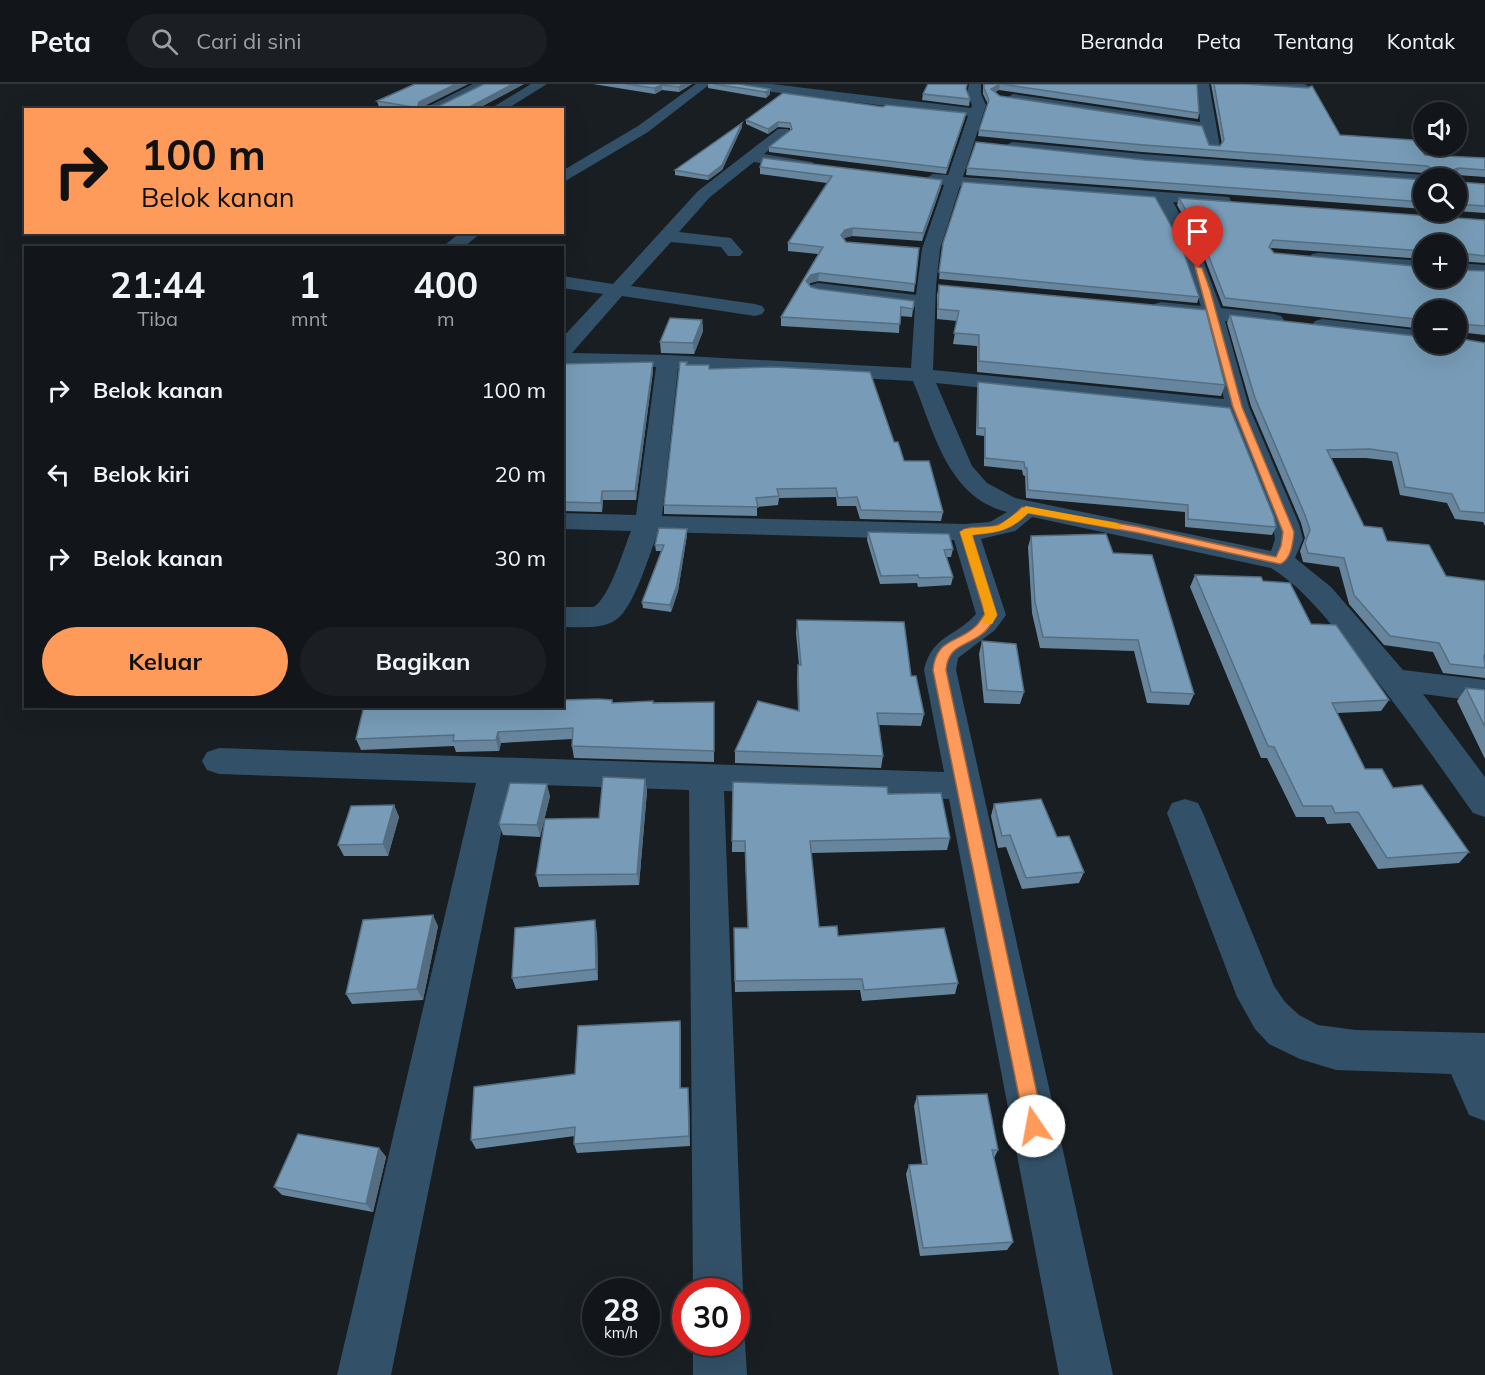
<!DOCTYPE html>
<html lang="id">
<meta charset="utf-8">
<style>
body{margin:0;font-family:Mulish,sans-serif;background:#1b1f23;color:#f1f3f6;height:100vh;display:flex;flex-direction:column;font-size:22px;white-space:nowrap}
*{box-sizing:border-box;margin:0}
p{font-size:20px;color:#9c9fa2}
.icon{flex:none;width:33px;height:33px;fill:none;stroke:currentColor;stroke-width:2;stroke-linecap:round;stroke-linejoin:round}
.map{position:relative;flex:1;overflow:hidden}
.panel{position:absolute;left:24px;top:162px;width:540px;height:462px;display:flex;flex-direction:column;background:#12161a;border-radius:0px;box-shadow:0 6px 24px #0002,0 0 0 2px #313539}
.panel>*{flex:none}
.banner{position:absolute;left:24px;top:24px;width:540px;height:126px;border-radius:0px;box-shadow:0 6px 24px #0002,0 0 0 2px #313539;background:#ff9b5a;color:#111;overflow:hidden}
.tools{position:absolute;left:1413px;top:18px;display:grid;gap:12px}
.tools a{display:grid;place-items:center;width:54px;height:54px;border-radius:50%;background:#12161a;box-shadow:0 6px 24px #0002,0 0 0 2px #313539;font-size:30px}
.speed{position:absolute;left:582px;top:1194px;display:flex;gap:12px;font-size:30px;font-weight:700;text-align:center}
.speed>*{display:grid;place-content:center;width:78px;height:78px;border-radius:50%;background:#12161a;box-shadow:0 6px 24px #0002,0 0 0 2px #313539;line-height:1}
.speed small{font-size:15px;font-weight:400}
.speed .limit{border:9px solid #d22;background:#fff;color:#111}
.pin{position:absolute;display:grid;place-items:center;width:51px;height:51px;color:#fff;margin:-62px -26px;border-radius:50% 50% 50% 0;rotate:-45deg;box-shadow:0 0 6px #0007}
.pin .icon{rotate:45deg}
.me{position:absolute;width:66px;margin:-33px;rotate:348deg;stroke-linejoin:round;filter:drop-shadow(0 0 4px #0008)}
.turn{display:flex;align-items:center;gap:21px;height:126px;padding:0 18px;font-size:27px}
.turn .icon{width:78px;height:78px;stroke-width:2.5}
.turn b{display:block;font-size:42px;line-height:51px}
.eta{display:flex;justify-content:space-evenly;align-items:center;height:102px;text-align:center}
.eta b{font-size:36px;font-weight:700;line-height:42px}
.cta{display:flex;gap:12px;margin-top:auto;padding:12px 18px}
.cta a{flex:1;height:69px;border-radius:36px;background:#ff9b5a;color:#111;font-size:24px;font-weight:700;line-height:69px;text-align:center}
.cta a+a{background:#1b1f23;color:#f1f3f6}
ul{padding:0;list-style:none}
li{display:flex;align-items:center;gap:18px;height:84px;padding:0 18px}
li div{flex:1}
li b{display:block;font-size:22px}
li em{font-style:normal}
header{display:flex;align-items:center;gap:36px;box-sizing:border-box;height:84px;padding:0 30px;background:#12161a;border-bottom:2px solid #313539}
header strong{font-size:28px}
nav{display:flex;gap:33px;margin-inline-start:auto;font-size:21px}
.search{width:420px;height:54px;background:#1b1f23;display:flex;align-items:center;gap:15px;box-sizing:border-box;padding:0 21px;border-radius:33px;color:#9c9fa2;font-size:22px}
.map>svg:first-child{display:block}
</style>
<header>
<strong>Peta</strong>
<div class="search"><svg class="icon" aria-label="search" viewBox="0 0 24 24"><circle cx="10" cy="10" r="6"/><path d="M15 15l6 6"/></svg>Cari di sini</div>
<nav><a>Beranda</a><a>Peta</a><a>Tentang</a><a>Kontak</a></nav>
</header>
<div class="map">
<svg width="1485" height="1291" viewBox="0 0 1485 1291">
<rect width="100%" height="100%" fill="#181e22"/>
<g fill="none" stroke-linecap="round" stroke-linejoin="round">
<path fill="#325067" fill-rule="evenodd" d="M473 0H490L439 26H421Z
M531 0H547L505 26H488Z
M696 0H710L648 48 562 99V87L638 42Z
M734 0H772L971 24 972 21 967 10 969 0H981V10L986 21 963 93 1229 113 1231 117 1223 122 1173 118 1198 163 1221 224 1274 230 1281 232 1284 236 1281 240 1274 242 1225 237 1249 323 1299 440 1303 455 1295 474 1331 503 1403 586 1485 596V618L1423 610 1485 693V733L1473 729C1433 672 1393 615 1349 562 1325 533 1303 504 1271 484L1032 433 1015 447 981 455 1006 531 995 546 958 574 956 586 1113 1291H1059L949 715 724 707 743 1208 736 1224V1208H693L689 706 511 700 391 1291H337L476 699 219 690 207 686 202 677 207 668 219 664 944 688 924 586C932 551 956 553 976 530L954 456 658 448C650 469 634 523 617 535 603 546 579 543 562 543V523H593C609 516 624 464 631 447L562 445V429L636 431 656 283 562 281V254L603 210 562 204V192L613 200 698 107 778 45H788L790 48 788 51 764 70 812 78 815 81 812 84 807 86 754 78 710 113 679 148 731 154 743 168 740 172H728L721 163 671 158 631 202 755 220 762 222 765 226 762 230 755 232 622 212 572 269 668 271 911 284 915 223 818 211 811 209 808 205 811 201 818 199 916 211 922 165 944 101 927 98 925 95 933 90 948 91 968 32 740 4ZM960 102 1155 117 1180 163 1201 222 1161 218 1154 220 1151 224 1154 228 1204 235 1224 315 933 286 936 202 940 165ZM678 284 913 297C934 347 947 413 1007 428L990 438 965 440 662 432ZM936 299 1229 329 1273 440 1275 455 1271 467 1015 414 987 399 972 382Z
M1197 0H1209L1220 63 1218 66H1208L1202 46 1013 18 1006 14 1013 10 1200 38Z
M1238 0H1304L1313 4 1306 8 1244 4Z
M1012 58 1142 70 1424 91 1431 94H1424V101L1142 80 1007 65 1005 62Z
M461 148H482L463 164H441Z
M1318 169 1424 177V189L1312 178 1309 174 1312 170Z
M1456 179 1485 181V193L1456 191Z
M1322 235 1424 247V259L1315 245 1312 241 1315 237Z
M1185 715 1198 719 1203 729 1274 902 1285 918 1299 931 1318 941 1356 946 1485 949V1037L1469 1031 1451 990 1336 986 1300 975 1269 960 1255 945 1237 913 1167 729 1172 719Z
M736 1239 745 1258 747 1291H693V1258H736Z"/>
</g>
<path fill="#67869d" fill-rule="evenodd" d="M468 0 424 22H439L524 0 475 26H396L379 23 377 17Z
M593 0H692L679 8 662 6 655 10Z
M708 0H738L770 10 766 14 708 4Z
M983 0H1197L1199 29 1198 35 999 6 995 8 1000 12 1209 61 1220 62 1222 60 1211 0H1245L1340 51 1425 71 1485 74V93L1457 91 1459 98 1485 100V129L1456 127V94H1427L1429 91 1424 89 1142 68 978 52 979 46 988 20 983 10Z
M966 5 970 15 969 22 922 16 923 10Z
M883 23 965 34 946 90 769 68V63L790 46V44L778 43 768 50 746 40V36Z
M742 43 722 86 708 96 675 91V86Z
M1144 76 1424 96V125L966 91 967 84Z
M760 83 942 96 941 103 922 157 852 152 844 154 846 158 919 164 914 208 818 197 810 199 809 201 811 203 818 205 914 217 912 233 900 232 899 249 781 242V233L818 170 788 167V159L827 99 760 90Z
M1179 114 1485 136V179L1458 177V183L1460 186 1485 187V251L1458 248 1456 253V226H1424V245L1223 222 1200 162 1177 121ZM1424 160 1456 194 1274 169 1270 165 1271 164 1424 175Z
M943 159 1199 213 1197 219 939 195Z
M939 201 1225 301 1221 312 977 288V262L953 260 957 237 937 235V211Z
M1230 231 1424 253 1485 259V442L1483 438 1455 435 1447 419 1400 411 1392 377 1366 374H1331L1364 442 1387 457 1485 584V594L1443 589 1433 568 1384 561 1349 520 1339 483 1303 478 1300 467 1305 454 1301 439 1251 322 1227 239Z
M702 236 703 247 694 270 661 269 660 258Z
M562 280 653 287 636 416H603L602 428 562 427Z
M687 281 709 285 894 358 904 377 943 428 941 437 860 435 856 422H837L836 413 779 414 778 421 757 423V432L664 430V421Z
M978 298 1276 443 1272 451 1185 443V428L1026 414 1025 392 1023 391 1022 386 984 382V352L976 351 977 305Z
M868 448 953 465 951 473H947L953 493 951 501 918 503 917 499 880 500 867 456Z
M687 451 678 507 671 528 643 524 642 518 661 467H656L655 461Z
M1031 452 1113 469 1194 610 1189 621 1147 619 1134 567 1040 564 1032 529 1028 463Z
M1195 491 1263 497 1311 540 1389 616 1381 627 1337 629 1365 685 1393 704 1469 768 1459 779 1378 785 1350 739 1327 740 1324 733H1296L1267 674H1261L1190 503Z
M797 536 911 592 924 630 921 642 879 641 883 672 881 684 735 679V667L798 627 797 593 798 581H799L796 549Z
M982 557 1024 608 1020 620 984 619 979 570Z
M1466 604 1485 606V675L1457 617Z
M714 618V678L574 674 572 662V655L501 659 499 667 456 668 454 662 361 666 356 655 613 619Z
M645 695 647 707 639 801 539 803 536 791 599 734Z
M733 698 888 710 950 754 947 766 811 769 819 843 838 852 958 899 955 910 862 917 860 906 735 908 734 844H748L745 768H732Z
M550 712 540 753 503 751 499 740Z
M994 720 1057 753 1084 788 1079 799 1022 805 1006 763 998 764 991 732Z
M394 721 399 733 388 772H344L338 761Z
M438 842 423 916 352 920 346 910Z
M597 848 598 896 516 905 512 894Z
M680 937 681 947V1004L689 1014 690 1062 577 1069 574 1060 575 1052 476 1065 471 1056 575 990Z
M917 1012 998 1066 994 1074 1013 1158 1007 1166 920 1172 906 1090 909 1081 922 1080 914 1022Z
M379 1064 386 1073 373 1128 282 1111 274 1103Z"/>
<path fill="#546d80" d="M456 0H468L420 24 418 22 419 18Z
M513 0H524L475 26H464Z
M683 0H692L679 8V3Z
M1000 0 999 6 990 11 991 5Z
M662 1V6L655 10 654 4Z
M770 5V10L766 14V8Z
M966 29 965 34 946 90 947 84Z
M778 38V43L768 50V45Z
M742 39V43L722 86 708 96V92Z
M1459 84 1456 91 1449 93 1452 86Z
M942 96 941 103 922 157 923 149Z
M853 144 852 152 844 154 841 159V151L845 146Z
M819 189 818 197 810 199 806 205V197L811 191Z
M702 236 703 247 694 270 693 259Z
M653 278V287L636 416 635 407Z
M602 407 603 416 602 428 601 419Z
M687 445V451L678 507 671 528 670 521Z
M498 648 501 659 499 667 496 656Z
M645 695 647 707 639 801 637 790Z
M547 700 550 712 540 753 537 741Z
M394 721 399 733 388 772 383 760Z
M433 831 438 842 423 916 417 905Z
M595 836 597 848 598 896 596 885Z
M680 937 681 947V1014L680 1004Z
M688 1004 689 1014 690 1062 689 1052Z
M379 1064 386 1073 373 1128 366 1120Z"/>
<path fill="#789cb7" stroke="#546d80" stroke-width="1.5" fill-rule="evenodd" d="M415 0H456L419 18 418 22H439L484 0H513L464 26H430L377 17Z
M626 0H683L679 3 662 1 654 4Z
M714 0H738L770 5 766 8Z
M928 0H967L966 5 970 15 923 10Z
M984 0H1000L991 5 1000 12 1202 42 1209 61 1220 62 1224 56 1214 0H1245L1308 4 1312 2 1340 51 1413 56 1425 71 1485 74V86L1459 84 1452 86 1453 89H1457L1459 98 1485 100V122L1456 120V94H1428L1429 89 1436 87 1427 82 1144 61 979 46 989 16 984 4Z
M1001 0H1197L1199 29Z
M783 9 883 23 886 21 966 29 947 84 769 63 792 45 790 39 778 38 768 45 746 36Z
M742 39 722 81 708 92 675 86Z
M976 58 1144 76 1424 96V118L967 84Z
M763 74 942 96 923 149 853 144 845 146 841 151 846 158 919 164 915 200 819 189 811 191 806 197 811 203 818 205 914 217 913 225 901 223 900 240 781 233 823 163 788 159 832 92 760 83Z
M963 98 1155 113 1180 158 1199 213 939 188 943 159Z
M1179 114 1485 136V172L1460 169 1458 172V183L1460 186 1485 187V242L1461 240 1458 242V250H1456V226H1424V236L1225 214 1202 155ZM1273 156 1424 167V160H1456V194H1424V183L1274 169 1269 163Z
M939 201 1206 226 1225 301 979 277V251L954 249 959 227 938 225Z
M1230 231 1424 253V260H1456V254L1485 259V429L1460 427 1452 410 1405 403 1397 369 1370 365 1327 366 1364 442 1382 444 1387 457 1429 461 1446 492 1485 497V571H1484L1485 584 1450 580 1439 559 1390 552 1354 511 1344 474 1308 469 1305 459 1310 446 1305 431 1255 314Z
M670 234 702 236 693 259 660 258Z
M653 278 635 407H602L601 419 562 418V280Z
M680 278H687L686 281H709V285L774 283 870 288 894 358H898L904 377H929L943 428 861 426 857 413 838 414 836 404 777 405 779 412 756 414 758 423 664 421Z
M978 298 1230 324 1274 433 1276 443 1188 435V421L1028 406 1027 384H1025L1024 378 985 374V344H978Z
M659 444 687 445 677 501 670 521 642 518 664 461H655Z
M868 448 949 450 953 465 944 466 953 493 919 494 918 491 881 492Z
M1106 450 1113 469 1152 471 1194 610 1151 608 1138 556 1043 553 1035 518 1031 452Z
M1195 491 1261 493 1263 497 1290 499 1311 540 1336 541 1389 616 1332 619 1365 685H1382L1393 704 1422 701 1469 768 1387 774 1358 728 1335 729 1332 722H1303L1274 663 1268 662Z
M797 536 904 538 911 592H916L924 630 877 629 883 672 735 667 758 617 799 627 798 581H801Z
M982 557 1016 560 1024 608 987 606Z
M1466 604 1485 606V643Z
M598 615 612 616V619L653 617V619L714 618V667L572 662 573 644 498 648 496 656 453 657 454 651 356 655 364 622H562V616Z
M603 693 645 695 637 790 536 791 545 735 599 734Z
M733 698 887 703 888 710 941 709 950 754 810 757 819 843 837 842 838 852 944 844 958 899 864 906 862 895 735 897 734 844H748L745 757H732Z
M510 699 547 700 537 741 499 740Z
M1041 715 1057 753 1069 752 1084 788 1026 794 1010 751 1002 752 994 720Z
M394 721 383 760 338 761 351 722Z
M433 831 417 905 346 910 363 836Z
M595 836 596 885 512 894 515 844Z
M680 937V1004H688L689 1052 574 1060 575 1043 471 1056 474 1003 575 990 578 942Z
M987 1010 998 1066H992L1013 1158 923 1164 909 1081 927 1080 917 1012Z
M298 1050 379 1064 366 1120 274 1103Z"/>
<path fill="#ff9b5a" stroke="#a6653a" stroke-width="1.5" d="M1195 182 1202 184 1210 206 1242 323 1294 448C1293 459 1291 476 1280 480L1139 449 1028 429C1009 448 997 448 972 451L997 531C993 537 988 546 982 550 965 563 948 561 946 586L1044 1042 1041 1048 1034 1051 1028 1048 1025 1042 933 586C936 554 957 560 976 542 979 539 982 534 985 530L960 448C970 440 986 446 998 441 1008 438 1015 430 1022 423L1139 443 1276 473 1281 462 1283 448 1233 323Z"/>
<path fill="#f59e0b" d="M1026 422 1117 439 1122 442 1117 445 1028 429C1009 448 998 448 972 451L997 531 992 540H983L982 537 985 531 983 521 960 448 965 445 998 442Z"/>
</svg>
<div class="tools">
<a><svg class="icon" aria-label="sound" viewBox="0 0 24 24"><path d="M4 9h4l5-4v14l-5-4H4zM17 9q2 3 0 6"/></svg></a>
<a><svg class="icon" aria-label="search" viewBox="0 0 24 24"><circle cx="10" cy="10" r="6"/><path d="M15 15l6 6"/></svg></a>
<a>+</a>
<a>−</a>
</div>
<div class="speed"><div>28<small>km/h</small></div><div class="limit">30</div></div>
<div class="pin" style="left:1198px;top:184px;background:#d93025"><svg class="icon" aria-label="arrive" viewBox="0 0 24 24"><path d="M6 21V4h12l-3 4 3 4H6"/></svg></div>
<svg class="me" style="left:1034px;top:1042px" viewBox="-20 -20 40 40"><circle r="19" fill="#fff"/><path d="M0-13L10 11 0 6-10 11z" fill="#ff9b5a"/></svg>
<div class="banner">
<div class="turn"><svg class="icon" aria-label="right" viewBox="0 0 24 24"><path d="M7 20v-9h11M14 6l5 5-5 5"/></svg><div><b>100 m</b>Belok kanan</div></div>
</div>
<section class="panel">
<div class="eta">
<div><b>21:44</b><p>Tiba</p></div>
<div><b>1</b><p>mnt</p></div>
<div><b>400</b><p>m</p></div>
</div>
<ul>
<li><svg class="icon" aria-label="right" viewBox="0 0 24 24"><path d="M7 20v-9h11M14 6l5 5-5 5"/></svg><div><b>Belok kanan</b></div><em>100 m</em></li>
<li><svg class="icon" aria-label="left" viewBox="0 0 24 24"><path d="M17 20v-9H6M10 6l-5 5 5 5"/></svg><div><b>Belok kiri</b></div><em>20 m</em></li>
<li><svg class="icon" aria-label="right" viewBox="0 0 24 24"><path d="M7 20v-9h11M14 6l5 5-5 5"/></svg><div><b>Belok kanan</b></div><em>30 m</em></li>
</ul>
<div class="cta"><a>Keluar</a><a>Bagikan</a></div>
</section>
</div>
